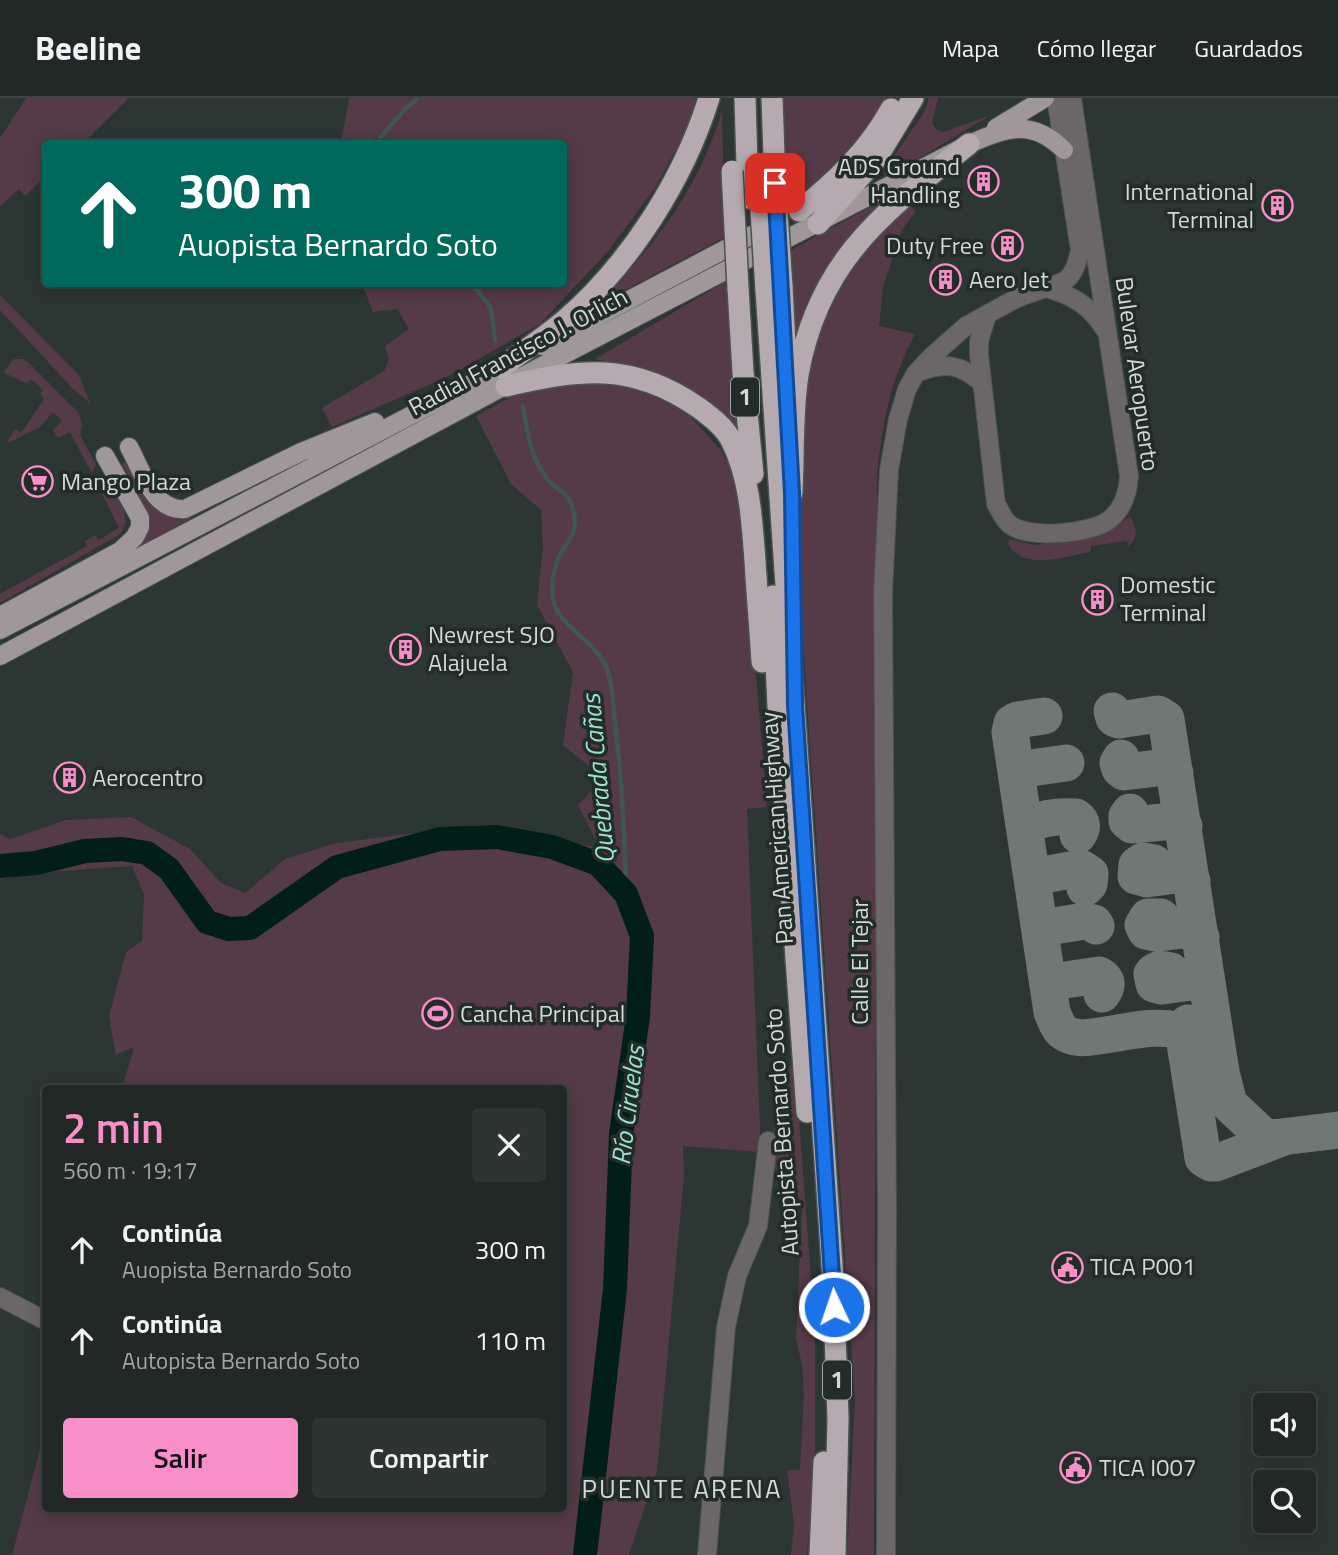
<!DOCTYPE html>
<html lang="es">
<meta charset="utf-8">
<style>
body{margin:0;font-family:"Titillium Web",sans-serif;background:#2d3432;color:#f1f3f6;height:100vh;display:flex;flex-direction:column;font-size:26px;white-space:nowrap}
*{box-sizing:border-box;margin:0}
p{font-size:23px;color:#a2a6a7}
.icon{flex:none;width:38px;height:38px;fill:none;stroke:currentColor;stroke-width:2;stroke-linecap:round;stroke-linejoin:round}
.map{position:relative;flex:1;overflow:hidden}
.sheet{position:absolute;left:42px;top:987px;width:525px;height:427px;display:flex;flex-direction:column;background:#212826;border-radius:7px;box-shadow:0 4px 18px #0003,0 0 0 2px #3e4443}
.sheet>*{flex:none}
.top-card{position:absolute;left:42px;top:42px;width:525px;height:147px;border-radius:7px;box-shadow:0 4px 18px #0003,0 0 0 2px #3e4443;background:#00695c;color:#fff;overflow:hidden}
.controls{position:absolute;left:1253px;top:1295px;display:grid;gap:14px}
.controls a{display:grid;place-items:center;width:63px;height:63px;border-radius:7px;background:#212826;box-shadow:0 4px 18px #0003,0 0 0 2px #3e4443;font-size:35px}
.pin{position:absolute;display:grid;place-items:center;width:60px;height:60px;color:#fff;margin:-30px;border-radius:14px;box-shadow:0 4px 10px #0006}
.me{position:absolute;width:77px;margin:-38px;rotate:357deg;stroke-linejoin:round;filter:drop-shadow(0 0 5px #0008)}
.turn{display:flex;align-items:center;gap:24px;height:147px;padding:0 21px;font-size:32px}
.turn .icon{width:91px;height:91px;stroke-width:2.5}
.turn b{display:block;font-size:49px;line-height:60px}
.round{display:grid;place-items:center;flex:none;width:74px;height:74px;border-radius:7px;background:#2d3432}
.overview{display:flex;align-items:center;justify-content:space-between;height:119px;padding:0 21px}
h1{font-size:42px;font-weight:600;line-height:52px;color:#f98fc9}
.action{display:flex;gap:14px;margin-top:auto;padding:14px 21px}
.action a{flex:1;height:80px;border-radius:7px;background:#f98fc9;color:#111;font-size:28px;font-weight:600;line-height:80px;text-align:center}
.action a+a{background:#2d3432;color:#f1f3f6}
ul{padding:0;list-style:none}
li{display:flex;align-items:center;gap:21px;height:91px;padding:0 21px}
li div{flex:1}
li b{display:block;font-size:26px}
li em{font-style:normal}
header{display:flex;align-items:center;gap:42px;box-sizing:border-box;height:98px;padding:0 35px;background:#212826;border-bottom:2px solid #3e4443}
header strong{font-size:33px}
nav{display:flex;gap:38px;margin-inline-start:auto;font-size:24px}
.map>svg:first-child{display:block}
</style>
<header>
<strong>Beeline</strong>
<nav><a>Mapa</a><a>Cómo llegar</a><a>Guardados</a></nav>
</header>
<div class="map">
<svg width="1338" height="1457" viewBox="0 0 1338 1457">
<rect width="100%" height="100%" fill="#2c3633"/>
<path fill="#553a48" d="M26 0H129L83 45 46 46 45 79 25 98 19 91 0 108V40Z
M349 0H696L689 27 657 87 610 151 540 226 449 278 332 329 322 310 384 273 389 262 385 248 409 231 397 211 373 214 362 186H564V46L341 45Z
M779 0H888C872 38 817 92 783 113Z
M929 0H938L932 25 937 32 943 34 991 17 886 80 883 74 923 16Z
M722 13 725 139 595 208C652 152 699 91 722 13Z
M914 81 856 129 835 160 793 257 786 155 875 106Z
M905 104 916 113 902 132 883 189 879 228 915 236C889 286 884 320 877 375L874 1457H847L855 1304 791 370 795 309 821 213 847 172Z
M728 182 738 336C733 328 727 321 721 314 693 285 634 268 595 261Z
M0 197 78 276 91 306 73 291 0 212Z
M14 261H22L28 264 79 315 82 327 80 337 96 366 92 376 70 334 58 340 53 332 62 323 53 314 40 329 6 346 15 331 21 335 44 301 40 296 43 292 31 281 27 286 3 274Z
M601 281 642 292 687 315 721 352 737 386 745 445 767 709 747 711 761 1054 683 1048 684 1077 657 1373 629 1457H12L42 1344 45 1309 46 1410H564V990H122L134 949 116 957 109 918 126 854 142 843 144 797 132 768 33 775 0 781V736L10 741 66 722 131 719 190 751 221 785 245 795 285 761 336 745 479 727 600 750 578 707 604 680 563 647 573 574 537 507 543 449 541 412 511 386 476 318 523 292Z
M130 361 155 411 176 419 192 420 131 454 138 444 120 367Z
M112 387C120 403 134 422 119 437L0 505V496L87 448 85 443 96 437 98 442 119 430 101 394Z
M1129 419 1132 421C1136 431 1139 441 1128 448L1127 443 1091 448V454C1066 458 1024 474 1008 446L1009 441 1034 447 1089 439 1107 434Z
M795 967 815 1234V1351L807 1457H791L794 1427 787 1372H800L804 1294 802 1267 796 1241 802 1109C796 1091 789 1081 773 1070L774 970Z"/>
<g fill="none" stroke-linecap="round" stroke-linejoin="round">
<path stroke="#405751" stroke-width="4.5" d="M379 46 381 39 405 11 418 0
M472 186 491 210 495 242
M523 308C527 335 531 362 549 383 556 390 568 396 571 405 574 413 576 424 574 432 572 439 565 448 561 455 555 467 550 488 553 502 561 531 594 542 606 568 613 585 613 607 615 625 622 682 625 738 626 796"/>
<path stroke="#011f18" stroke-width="24" d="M0 768 36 765 85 753 122 751 147 755 169 771 207 824 229 831 250 830 337 769 440 741 497 739 552 749 598 766 626 796 642 838 638 918 621 1036 615 1191 585 1457"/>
<path stroke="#707876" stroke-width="37" d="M1112 613 1114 620 1119 622 1158 616 1166 621 1221 974 1229 1006 1263 1038 1273 1040 1338 1032
M1044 618 1017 622 1012 625 1010 634 1052 914C1055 921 1057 928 1062 933 1073 942 1086 940 1099 938 1153 930 1190 915 1221 973
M1121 660 1118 665 1120 671 1124 674 1166 669 1175 675
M1017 680 1024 671 1066 665
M1130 714 1127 718V723L1132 727 1173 723 1184 728
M1025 733C1032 719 1061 718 1076 719 1083 724 1083 730 1078 737
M1154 765 1143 763 1137 767 1136 778 1147 781 1182 776 1192 783
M1033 788 1038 778 1081 770 1090 776 1089 786 1085 790
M1161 819H1148L1143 827 1146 833 1156 835 1191 831 1201 839
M1041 838 1048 829 1085 823 1094 825 1096 828
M1171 873C1163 871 1157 870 1152 876L1154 886 1162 888 1199 883 1208 890
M1049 891 1058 883 1099 877C1108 882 1108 888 1102 896
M1188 925 1184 939 1203 1060 1211 1065H1216L1284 1039"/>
<defs>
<path id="minor" d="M1046 190C1072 197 1091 208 1105 232
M987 217 979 243V256L996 406C1000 412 1003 420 1008 425 1025 442 1091 436 1109 422 1123 411 1128 395 1129 378L1072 0
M916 275C945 264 959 265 982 285
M0 1199 46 1223
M707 1457 726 1229 737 1178 758 1128 768 1043
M886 1457 887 1111 883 495 889 372 898 321 907 291 916 275 931 259 966 228 1017 200 1065 183C1075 175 1077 164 1080 152L1056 0"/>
<path id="major" d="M996 30 1045 0
M542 248 771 127
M129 349C142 372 153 414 185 411L301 354 375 324
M0 518 120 453 135 439 140 429V420L105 358
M0 532 511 265
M0 558 542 268 969 46C1006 30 1032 20 1064 52"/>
<path id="highway" d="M745 0 748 100
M772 0 775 85
M799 113C836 83 868 53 891 11
M818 126 876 61 913 0
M782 188 788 304
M738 190 743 274 753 376
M766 192 833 1181 838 1320 835 1457
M501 270C522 254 545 239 565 222 630 166 684 81 709 0
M506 288C580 271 632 263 699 310 711 319 726 330 732 344 750 381 752 423 755 463 757 497 760 530 762 564
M792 395C794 357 792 314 798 277 818 162 884 114 969 46
M773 498 778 608 807 1014
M820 1457 824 1364"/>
</defs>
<use href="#minor" stroke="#4a5350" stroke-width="20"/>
<use href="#major" stroke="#4a5350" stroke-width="20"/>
<use href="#highway" stroke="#4a5350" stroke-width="24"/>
<use href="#minor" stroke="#6b6668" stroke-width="18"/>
<use href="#major" stroke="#a0979b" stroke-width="18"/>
<use href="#highway" stroke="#b5aaaf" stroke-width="21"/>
<defs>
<path id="highway-bridge" d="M732 73 738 190
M775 85 782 188
M760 95 766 192"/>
</defs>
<use href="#highway-bridge" stroke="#4a5350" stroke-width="24" stroke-linecap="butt"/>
<use href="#highway-bridge" stroke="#b5aaaf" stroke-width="21"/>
</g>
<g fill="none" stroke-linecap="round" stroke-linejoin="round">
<defs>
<path id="route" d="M775 85 792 395 795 607 834 1209"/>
</defs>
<use href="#route" stroke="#114b97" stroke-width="18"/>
<use href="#route" stroke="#1a73e8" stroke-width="12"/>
</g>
<defs>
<symbol id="building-ring" viewBox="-11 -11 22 22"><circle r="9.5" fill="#222c29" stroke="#f98fc9" stroke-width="1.5"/><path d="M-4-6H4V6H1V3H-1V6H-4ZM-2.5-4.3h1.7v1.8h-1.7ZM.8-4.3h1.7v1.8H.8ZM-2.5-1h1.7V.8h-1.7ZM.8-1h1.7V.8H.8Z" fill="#f98fc9"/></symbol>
<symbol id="supermarket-ring" viewBox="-11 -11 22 22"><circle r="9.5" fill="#222c29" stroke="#f98fc9" stroke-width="1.5"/><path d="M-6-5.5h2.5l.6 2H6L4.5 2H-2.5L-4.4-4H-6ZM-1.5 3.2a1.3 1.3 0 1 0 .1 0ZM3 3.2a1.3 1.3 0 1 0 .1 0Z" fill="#f98fc9"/></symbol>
<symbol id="stadium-ring" viewBox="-11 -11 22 22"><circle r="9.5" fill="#222c29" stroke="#f98fc9" stroke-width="1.5"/><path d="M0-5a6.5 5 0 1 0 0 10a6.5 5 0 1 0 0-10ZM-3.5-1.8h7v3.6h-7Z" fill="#f98fc9"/></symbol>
<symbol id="civic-ring" viewBox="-11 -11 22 22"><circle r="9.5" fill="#222c29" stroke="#f98fc9" stroke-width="1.5"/><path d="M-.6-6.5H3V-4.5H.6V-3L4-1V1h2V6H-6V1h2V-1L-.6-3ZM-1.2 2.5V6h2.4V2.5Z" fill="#f98fc9"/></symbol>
</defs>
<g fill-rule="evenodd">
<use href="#building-ring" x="966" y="66" width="35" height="35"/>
<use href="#building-ring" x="1260" y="90" width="35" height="35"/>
<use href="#building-ring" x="990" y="130" width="35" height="35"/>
<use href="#building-ring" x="928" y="164" width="35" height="35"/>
<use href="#supermarket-ring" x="20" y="366" width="35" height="35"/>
<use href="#building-ring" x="1080" y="484" width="35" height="35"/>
<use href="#building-ring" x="388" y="534" width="35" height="35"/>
<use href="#building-ring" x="52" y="662" width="35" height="35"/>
<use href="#stadium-ring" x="420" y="898" width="35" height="35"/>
<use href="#civic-ring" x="1050" y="1152" width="35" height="35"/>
<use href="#civic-ring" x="1058" y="1352" width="35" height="35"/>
</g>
<g text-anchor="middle" stroke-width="7" stroke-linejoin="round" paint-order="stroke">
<g fill="#222c29" stroke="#9da5a2" stroke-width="2">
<rect x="731" y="279.5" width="28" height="39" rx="5"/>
<rect x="823" y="1262.5" width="28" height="39" rx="5"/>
</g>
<g font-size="23" font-weight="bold" fill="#d2d9d6">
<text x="745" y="307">1</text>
<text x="837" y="1290">1</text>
</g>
<g font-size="24" fill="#d2d9d6" stroke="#222c29" text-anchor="start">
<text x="960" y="77" text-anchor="end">ADS Ground<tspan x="960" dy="28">Handling</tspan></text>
<text x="1254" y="102" text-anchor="end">International<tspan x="1254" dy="28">Terminal</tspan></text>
<text x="984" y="156" text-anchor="end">Duty Free</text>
<text x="969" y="190">Aero Jet</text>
<text x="61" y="392">Mango Plaza</text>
<text x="1120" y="495">Domestic<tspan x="1120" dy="28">Terminal</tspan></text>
<text x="428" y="545">Newrest SJO<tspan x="428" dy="28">Alajuela</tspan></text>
<text x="92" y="688">Aerocentro</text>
<text x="460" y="924">Cancha Principal</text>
<text x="1090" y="1177">TICA P001</text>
<text x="1099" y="1378">TICA I007</text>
</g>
<g font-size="24" fill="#d2d9d6" stroke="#222c29">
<text transform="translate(518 254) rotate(-28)" y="8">Radial Francisco J. Orlich</text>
<text transform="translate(1137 276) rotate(82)" y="8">Bulevar Aeropuerto</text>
<text transform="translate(777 730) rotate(-94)" y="8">Pan American Highway</text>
<text transform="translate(860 864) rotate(-90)" y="8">Calle El Tejar</text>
<text transform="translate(782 1034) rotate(-94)" y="8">Autopista Bernardo Soto</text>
</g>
<g font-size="26" font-style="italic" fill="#99e2ce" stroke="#222c29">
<text transform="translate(598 681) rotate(-95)" y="9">Quebrada Cañas</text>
<text transform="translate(628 1007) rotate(-83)" y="9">Río Ciruelas</text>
</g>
<g font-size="26" letter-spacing="2" fill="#d2d9d6" stroke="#222c29">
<text x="682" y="1400">PUENTE ARENA</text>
</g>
</g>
</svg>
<div class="controls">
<a><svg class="icon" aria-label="sound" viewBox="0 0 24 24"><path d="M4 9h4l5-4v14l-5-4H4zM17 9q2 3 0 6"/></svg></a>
<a><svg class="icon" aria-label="search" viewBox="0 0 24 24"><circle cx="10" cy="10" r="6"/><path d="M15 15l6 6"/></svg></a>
</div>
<div class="pin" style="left:775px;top:85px;background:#d93025"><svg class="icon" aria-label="arrive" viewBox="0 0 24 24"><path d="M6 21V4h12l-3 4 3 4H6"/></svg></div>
<svg class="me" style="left:834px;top:1209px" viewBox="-20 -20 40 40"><circle r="17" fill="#1a73e8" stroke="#fff" stroke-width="3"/><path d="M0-11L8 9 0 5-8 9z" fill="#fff"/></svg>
<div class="top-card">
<div class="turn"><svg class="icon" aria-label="ahead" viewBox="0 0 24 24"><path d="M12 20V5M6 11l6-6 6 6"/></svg><div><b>300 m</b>Auopista Bernardo Soto</div></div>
</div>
<section class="sheet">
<div class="overview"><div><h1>2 min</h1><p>560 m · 19:17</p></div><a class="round"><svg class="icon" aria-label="close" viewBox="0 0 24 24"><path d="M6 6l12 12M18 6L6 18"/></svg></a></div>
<ul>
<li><svg class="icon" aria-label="ahead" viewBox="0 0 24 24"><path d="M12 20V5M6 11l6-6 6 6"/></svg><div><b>Continúa</b><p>Auopista Bernardo Soto</p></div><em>300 m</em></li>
<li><svg class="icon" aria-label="ahead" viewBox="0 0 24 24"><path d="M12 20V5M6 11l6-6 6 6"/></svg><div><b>Continúa</b><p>Autopista Bernardo Soto</p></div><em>110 m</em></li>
</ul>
<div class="action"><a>Salir</a><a>Compartir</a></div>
</section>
</div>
